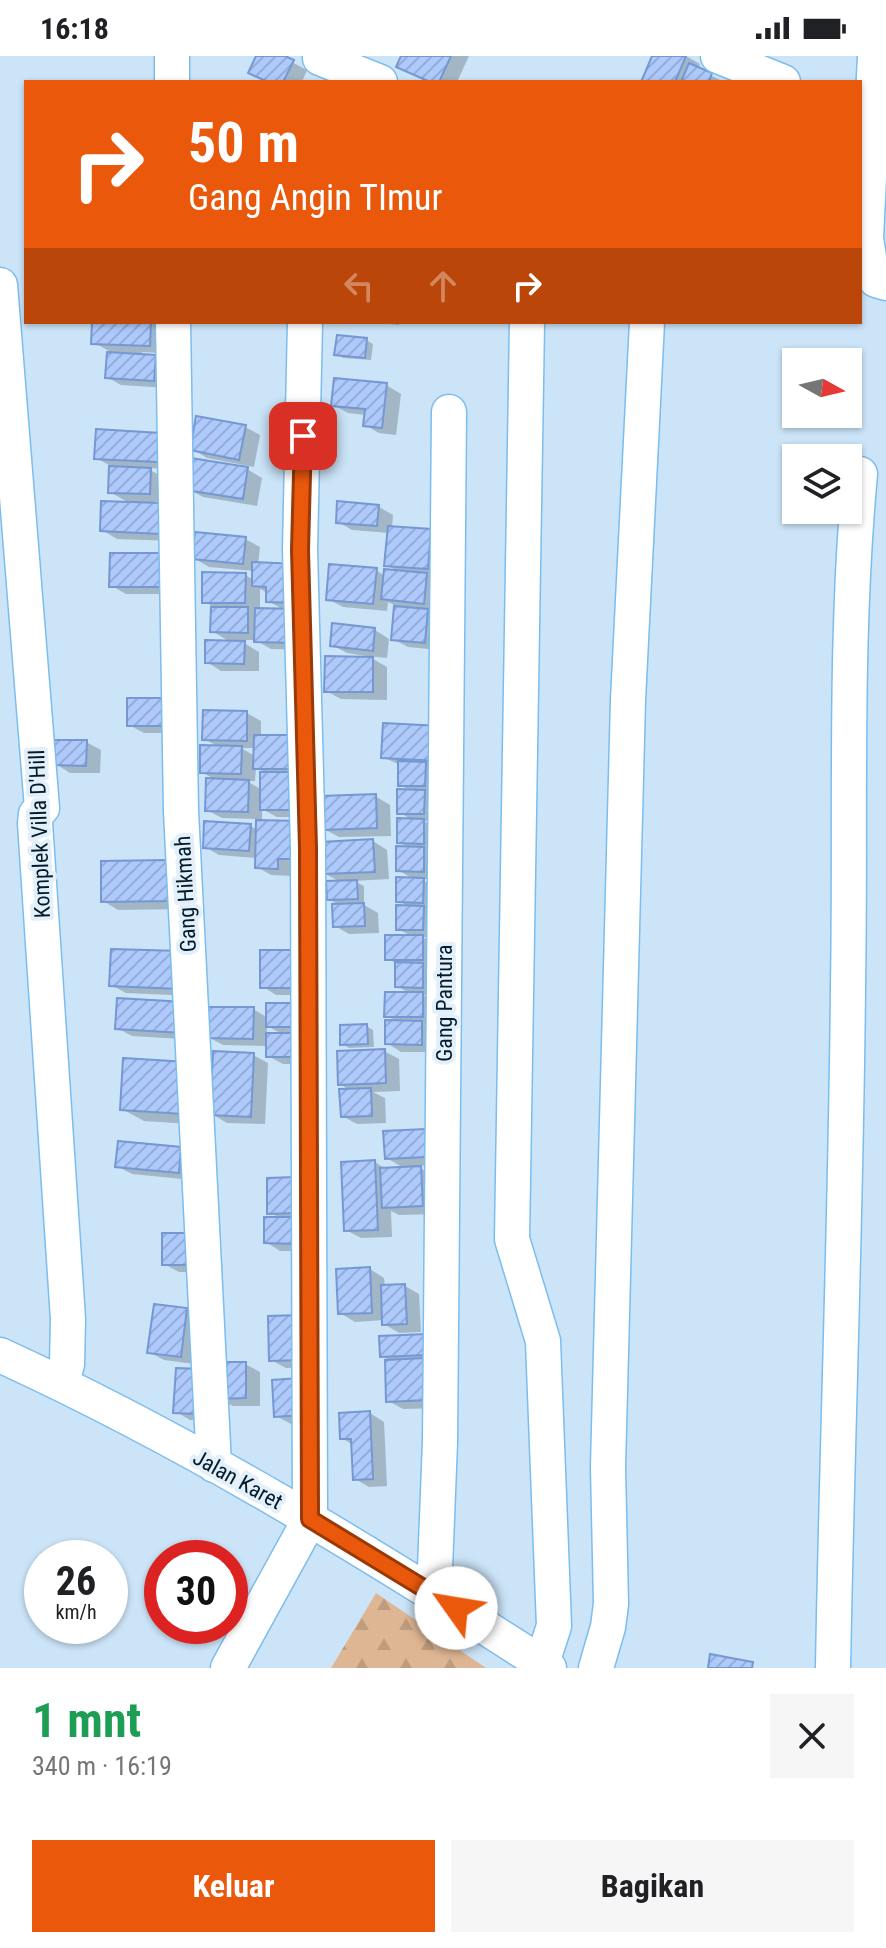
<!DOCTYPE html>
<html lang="id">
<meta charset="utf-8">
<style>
body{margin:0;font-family:"Roboto Condensed",sans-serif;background:#f6f6f6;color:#202124;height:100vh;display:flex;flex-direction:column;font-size:30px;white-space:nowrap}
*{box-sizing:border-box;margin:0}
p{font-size:26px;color:#757577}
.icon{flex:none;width:44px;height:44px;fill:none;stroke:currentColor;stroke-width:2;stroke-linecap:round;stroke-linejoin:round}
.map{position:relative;height:1612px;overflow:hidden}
.side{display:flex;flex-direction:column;background:#fff;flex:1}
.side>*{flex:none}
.top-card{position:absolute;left:24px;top:24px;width:838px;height:244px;border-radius:0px;box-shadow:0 2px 6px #0004;background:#ea580c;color:#fff;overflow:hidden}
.needle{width:52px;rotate:98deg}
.fabs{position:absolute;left:782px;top:292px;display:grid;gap:16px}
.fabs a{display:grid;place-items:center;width:80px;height:80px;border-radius:0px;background:#fff;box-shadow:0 2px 6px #0004;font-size:40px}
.speed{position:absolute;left:24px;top:1484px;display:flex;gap:16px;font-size:40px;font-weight:700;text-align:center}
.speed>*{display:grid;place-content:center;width:104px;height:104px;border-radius:50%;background:#fff;box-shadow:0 2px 6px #0004;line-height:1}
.speed small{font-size:20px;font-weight:400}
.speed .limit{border:12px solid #d22;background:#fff;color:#111}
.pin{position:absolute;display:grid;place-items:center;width:68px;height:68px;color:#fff;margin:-34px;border-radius:16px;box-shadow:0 4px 12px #0006}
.me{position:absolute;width:88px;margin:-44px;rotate:302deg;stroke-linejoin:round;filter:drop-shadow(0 0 6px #0008)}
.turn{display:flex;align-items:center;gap:28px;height:168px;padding:0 32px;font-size:36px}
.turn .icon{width:104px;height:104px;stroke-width:2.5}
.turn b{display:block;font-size:56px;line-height:68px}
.lanes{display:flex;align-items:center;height:76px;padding:0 32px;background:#0003;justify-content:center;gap:40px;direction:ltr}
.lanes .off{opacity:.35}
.round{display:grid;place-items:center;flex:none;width:84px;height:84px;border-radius:0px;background:#f6f6f6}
.headline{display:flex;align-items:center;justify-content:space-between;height:136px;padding:0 32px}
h1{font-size:48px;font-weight:700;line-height:60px;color:#1e9e55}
.action{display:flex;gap:16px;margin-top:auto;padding:16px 32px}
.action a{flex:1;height:92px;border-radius:0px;background:#ea580c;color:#fff;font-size:32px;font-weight:700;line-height:92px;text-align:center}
.action a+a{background:#f6f6f6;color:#202124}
.status{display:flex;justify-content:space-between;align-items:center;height:56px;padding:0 40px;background:#fff;direction:ltr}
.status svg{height:22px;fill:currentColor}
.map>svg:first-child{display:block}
</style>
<div class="status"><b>16:18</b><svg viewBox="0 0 49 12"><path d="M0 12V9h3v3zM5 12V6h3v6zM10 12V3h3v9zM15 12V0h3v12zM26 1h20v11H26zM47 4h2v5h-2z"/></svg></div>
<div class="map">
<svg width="886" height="1612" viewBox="0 0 886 1612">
<defs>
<pattern id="forest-firs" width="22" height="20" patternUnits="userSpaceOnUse" patternTransform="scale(2)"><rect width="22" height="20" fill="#dfb693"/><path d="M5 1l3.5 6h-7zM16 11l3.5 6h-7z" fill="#be9c7f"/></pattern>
<pattern id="building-hatch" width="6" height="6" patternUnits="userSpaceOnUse" patternTransform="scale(2)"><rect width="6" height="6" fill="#aecafc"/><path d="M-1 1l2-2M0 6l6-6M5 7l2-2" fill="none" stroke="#94add8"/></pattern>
</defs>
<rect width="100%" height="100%" fill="#cbe4f8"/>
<path fill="url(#forest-firs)" d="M376 1537 486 1612H331Z"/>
<path fill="#0003" fill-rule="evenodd" d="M258 0H280L307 14 302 26H269Z
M403 0H469L457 26H430Z
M654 0H686L700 8 698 13 724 26H643Z
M94 266H166L164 297 142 296V300L155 301 170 310 168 332 121 329 107 321 109 295 93 286Z
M375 266H399V269Z
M366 284 373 288 371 304 343 302 337 298Z
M386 329 401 338 396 379 379 377 365 369 366 359 348 357 333 349Z
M245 371 260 379 254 411 207 402 192 393Z
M174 387 173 413 146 412 165 422 164 446 154 445 175 458 174 485 117 483 102 474 131 448 110 436 111 410 96 402Z
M247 413 262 422 257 450 203 441 188 433Z
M379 451 393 459 392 472 430 475 445 484 442 520 428 519 441 527 439 555 425 553 442 563 439 594 408 591 393 583 396 550 388 546 387 555 343 551 328 543 376 514 385 520 400 516 386 509 389 477 352 474 338 466Z
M245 483 260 491 258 509 296 510 313 594 271 593 255 584H239L259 596V615H221L207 606 232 587 212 575 213 551 204 545 245 519 254 524V515L209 511 194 502ZM260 533 268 537V545L284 554H260Z
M161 499 175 538H126L112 530Z
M375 574 389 583 387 602 368 600 387 611V644L341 643 326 635 366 603V600L347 597 332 589Z
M129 644 184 677H144L129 669Z
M247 657 261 665V681H297L311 761H277L262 753V767H298L292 820 271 819 257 811V802L219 799 205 791 250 770 258 774V763L222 762 207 754 217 725 202 716 219 691 204 683ZM241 692H256L255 700ZM256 712 262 715V734L247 725H255Z
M440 672 439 738 427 737 439 744 438 765H424L438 774V795H426L438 802V823H421L438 833V854H426L438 860 437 882 423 881 437 890V911H426L437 918V939H423L437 947V968H424L436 975V996H401L387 987 398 966 386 960 411 938 397 930V908L387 902 413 881 398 873 410 851 398 845 415 824 398 814 411 793 399 786 413 765 399 756 411 735 400 729V709L383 701Z
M86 686 101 694 100 717H70L56 708Z
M375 740 390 749 391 780 339 781 324 773Z
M373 785 387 794 389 823 354 825 364 830V846H359L378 857 379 877 349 878 335 870 340 850 329 843 342 827 324 817Z
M168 806 183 853 118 854 103 845Z
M112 895 194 940 126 937 111 929Z
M262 896 314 939H276L262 930Z
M119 944 198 984 132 980 117 972Z
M304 949 316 1008H283L268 1000V990L223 989 208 981 253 953 268 962ZM267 970 284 979H267Z
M366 970 373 974 374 991 349 992 342 988Z
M384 995 399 1003 400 1035 373 1036 385 1042 386 1067 357 1068 342 1060 351 1035 340 1028Z
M253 999 268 1007 265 1068 227 1067 212 1058Z
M125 1004 205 1069 144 1065 122 1053Z
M386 1077 441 1108 416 1110 435 1120 437 1158 399 1159 391 1155 392 1181 361 1182 346 1174 375 1106 387 1114 405 1113 387 1102Z
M181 1093 195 1102 193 1124 132 1118 117 1110Z
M295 1123 310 1195H280L266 1186 281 1163 269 1156Z
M164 1179 207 1216H179L164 1208Z
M370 1213 384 1222 385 1231 405 1230 419 1238 421 1276 399 1277 384 1268V1264L355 1266 340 1257Z
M155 1250 187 1254 201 1263 195 1308 164 1304 149 1296Z
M271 1262 315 1311 286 1312 271 1304Z
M426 1280 442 1352 403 1353 388 1345 392 1306 382 1300Z
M245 1308 260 1316V1350H233L218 1342 212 1365 190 1364 175 1355 201 1315Z
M300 1324 316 1367 291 1368 276 1360Z
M370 1357 384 1366 387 1430 369 1431 355 1423 353 1389 342 1382Z"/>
<path fill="url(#building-hatch)" stroke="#7597d2" stroke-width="2" d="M256 0H285L294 4 283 26H268L248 17Z
M401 0H451L439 26H430L396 11Z
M652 0H686L675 26H641Z
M689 7 712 17 709 26H681Z
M92 266H151L150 290 91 288Z
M337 279 367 282 365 302 334 299Z
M107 296 156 299 154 325 105 322Z
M334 322 387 327 382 372 363 370 365 353 331 350Z
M196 360 246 369 239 404 190 394Z
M96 373 160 377 158 406 94 403Z
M191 402 248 411 243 443 186 434Z
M109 410 151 412 150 438 108 437Z
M101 445 161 447 160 478 100 475Z
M337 445 379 449 377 470 336 467Z
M388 470 431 473 428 513 384 510Z
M195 476 246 481 243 508 192 503Z
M110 497H162L161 531H109Z
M252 506 296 508V547L266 546V531L252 530Z
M329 508 377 512 373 548 326 544Z
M384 513 427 517 424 548 381 543Z
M202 516 246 517 245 547H202Z
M394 550 428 553 425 587 391 584Z
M211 551H248V577L210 576Z
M255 552 299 553V587L254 586Z
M332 567 375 572 373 595 330 590Z
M205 584 245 585 244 608 205 607Z
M325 600 373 601V636H324Z
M127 642H170V670H127Z
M203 654 247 655V685L202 684Z
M383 667 441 670 439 705 381 702Z
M254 679H297V713H253Z
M54 684H87L86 710 54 709Z
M200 689 242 690 241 718 200 717Z
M398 705 426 706 425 730H398Z
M260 716H298L297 754H260Z
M206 722 249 724 248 756 205 755Z
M397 733 425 734 424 758H397Z
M376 738 377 772 322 774 321 740Z
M397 762 424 763V788L397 787Z
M256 764 299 765 305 803H278V813L255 812Z
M204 765 251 768 249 795 203 792Z
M373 783 375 816 322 818 321 786Z
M396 790 424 791V816L396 815Z
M169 804V845L101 846V805Z
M396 821 424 822 423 847 396 846Z
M357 824 358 843 327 844 326 825Z
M364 847 365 870 333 871 332 848Z
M396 849 424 850 423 874H396Z
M385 879H423V904H385Z
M111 893 181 895 180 933 109 930Z
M260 894H300V932H260Z
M395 906 423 907V932L395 931Z
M385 936H423V961H384Z
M117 942 185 946 183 977 115 973Z
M266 947H304V971H266Z
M207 951H254L253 983 206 982Z
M385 964 422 965V989L385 988Z
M367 968 368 988 340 989V969Z
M266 977H302V1001H266Z
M385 993 386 1027 338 1029 337 995Z
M213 995 254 997 251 1061 210 1059Z
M123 1002 187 1006 184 1058 120 1054Z
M371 1032 372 1060 341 1061 339 1033Z
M426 1073 427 1101 385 1103 383 1075Z
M118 1085 181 1091 179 1117 115 1111Z
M375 1104 378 1174 344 1175 341 1106Z
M421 1110 423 1150 382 1152 380 1112Z
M296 1121V1157L267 1158V1122Z
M264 1161H297L296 1188 264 1187Z
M162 1177H193V1209H162Z
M370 1211 372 1257 338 1258 336 1213Z
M405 1228 407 1268 382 1269 381 1229Z
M154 1248 187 1252 181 1301 147 1297Z
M300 1259 301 1304 269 1305 268 1260Z
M426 1278 427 1299 380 1301 379 1280Z
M426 1302 428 1344 386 1346 385 1304Z
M216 1306H246V1342L216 1343Z
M176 1312 201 1313 198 1358 173 1357Z
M300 1322 302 1359 274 1361 272 1324Z
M370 1355 373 1423 353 1424 351 1383H340L339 1357Z
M710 1598 753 1606 752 1612H708Z"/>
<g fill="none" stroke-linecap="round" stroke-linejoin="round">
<defs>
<path id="minor" d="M172 0V26
M718 0 783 26
M875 0 866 182 871 214 876 224 886 227
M320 2 380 26
M0 229 42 752 36 758 35 767 68 1263 67 1308 62 1327
M173 266 181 755 214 1409
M527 266 512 1183 543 1285 554 1570 542 1607
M0 1299C192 1387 372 1498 549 1612
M434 1538 440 1386 449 356
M228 1612 310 1463 308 792 300 494 305 266
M596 1612 608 1571 611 1548 608 1411 628 644 647 266
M833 1612C837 1385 846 1158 848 930 851 759 844 588 860 418"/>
</defs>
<use href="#minor" stroke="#7cbdee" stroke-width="37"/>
<use href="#minor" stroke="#fff" stroke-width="34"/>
</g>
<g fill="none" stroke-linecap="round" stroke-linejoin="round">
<defs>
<path id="route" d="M303 380 300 494 308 792 310 1463 456 1552"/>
</defs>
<use href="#route" stroke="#983908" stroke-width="20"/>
<use href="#route" stroke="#ea580c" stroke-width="14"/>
</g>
<g text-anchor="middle" stroke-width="8" stroke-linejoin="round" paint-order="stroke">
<g font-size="22" fill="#021c2e" stroke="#e3f0fa">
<text transform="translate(39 778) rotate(-92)" y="8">Komplek Villa D'Hill</text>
<text transform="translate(185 838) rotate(-93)" y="8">Gang Hikmah</text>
<text transform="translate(444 947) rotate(-90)" y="8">Gang Pantura</text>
<text transform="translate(238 1423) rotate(29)" y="8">Jalan Karet</text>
</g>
</g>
</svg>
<div class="fabs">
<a><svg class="needle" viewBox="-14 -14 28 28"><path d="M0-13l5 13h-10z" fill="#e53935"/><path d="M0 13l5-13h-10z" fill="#757577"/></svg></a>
<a><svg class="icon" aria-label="layers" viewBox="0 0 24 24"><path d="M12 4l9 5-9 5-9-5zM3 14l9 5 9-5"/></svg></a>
</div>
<div class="speed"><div>26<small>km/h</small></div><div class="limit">30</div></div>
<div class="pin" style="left:303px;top:380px;background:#d93025"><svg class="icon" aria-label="arrive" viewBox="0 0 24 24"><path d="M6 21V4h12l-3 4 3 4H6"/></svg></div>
<svg class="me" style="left:456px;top:1552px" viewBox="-20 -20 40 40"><circle r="19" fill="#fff"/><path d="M0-13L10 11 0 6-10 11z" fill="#ea580c"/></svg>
<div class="top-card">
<div class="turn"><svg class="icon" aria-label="right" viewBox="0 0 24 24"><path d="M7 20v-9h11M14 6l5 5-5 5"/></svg><div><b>50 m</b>Gang Angin TImur</div></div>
<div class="lanes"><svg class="icon off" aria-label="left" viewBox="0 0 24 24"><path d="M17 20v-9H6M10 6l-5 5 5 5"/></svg><svg class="icon off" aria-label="ahead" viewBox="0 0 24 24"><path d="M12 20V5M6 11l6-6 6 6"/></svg><svg class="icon" aria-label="right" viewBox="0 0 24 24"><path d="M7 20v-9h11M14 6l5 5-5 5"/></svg></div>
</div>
</div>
<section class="side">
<div class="headline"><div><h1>1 mnt</h1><p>340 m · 16:19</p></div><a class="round"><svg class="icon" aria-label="close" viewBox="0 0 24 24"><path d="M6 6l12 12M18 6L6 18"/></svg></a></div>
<div class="action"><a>Keluar</a><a>Bagikan</a></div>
</section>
